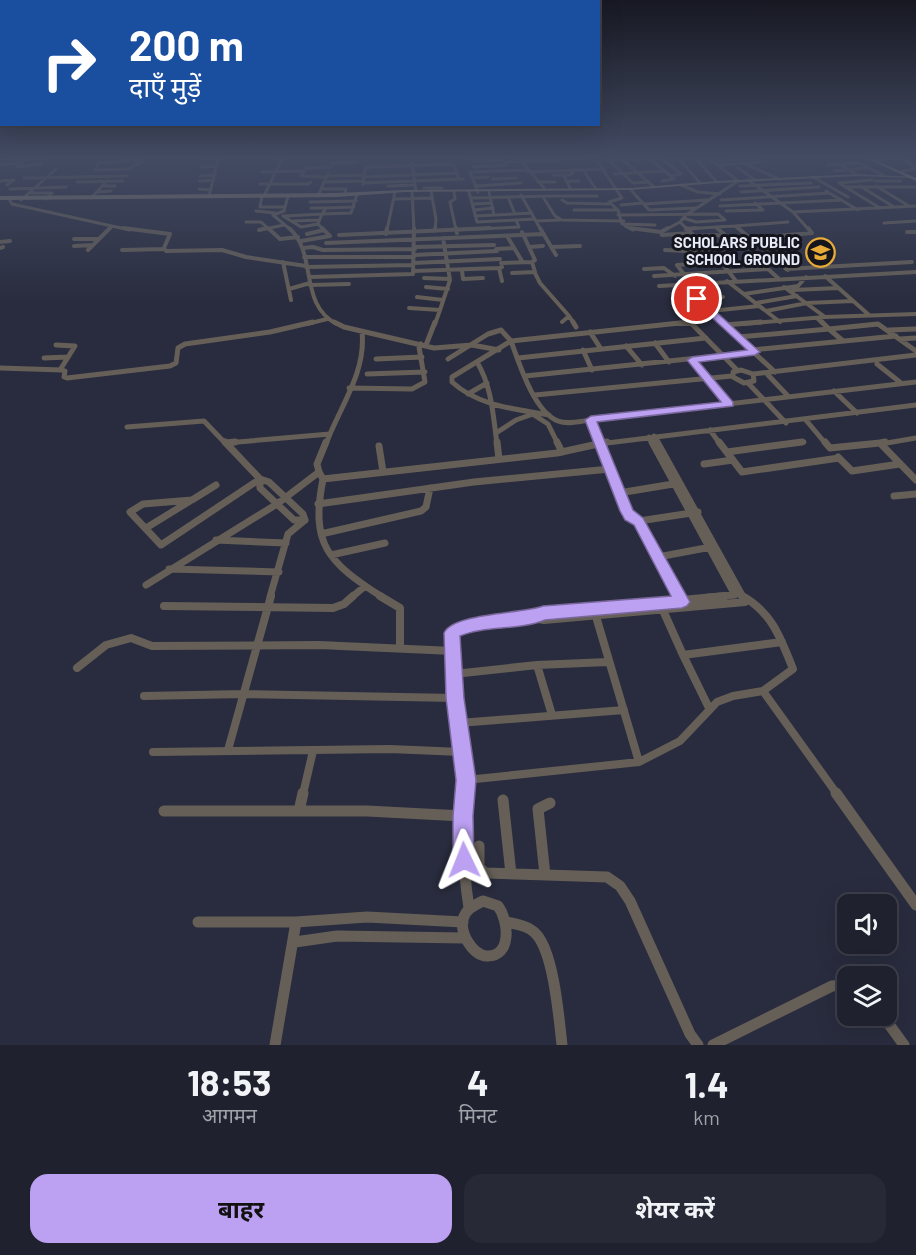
<!DOCTYPE html>
<html lang="hi">
<meta charset="utf-8">
<style>
body{margin:0;font-family:Barlow,"Noto Sans Devanagari",sans-serif;background:#272936;color:#f1f3f6;height:100vh;display:flex;flex-direction:column;font-size:22px;white-space:nowrap}
*{box-sizing:border-box;margin:0}
p{font-size:20px;color:#a1a3aa}
.icon{flex:none;width:33px;height:33px;fill:none;stroke:currentColor;stroke-width:2;stroke-linecap:round;stroke-linejoin:round}
.map{position:relative;height:1045px;overflow:hidden}
.panel{display:flex;flex-direction:column;background:#1f212e;flex:1}
.panel>*{flex:none}
.banner{position:absolute;left:0px;top:0px;width:600px;height:126px;box-shadow:0 6px 24px #0002,0 0 0 2px #3c3e4a;background:#1a4fa0;color:#fff;overflow:hidden}
.tools{position:absolute;left:837px;top:894px;display:grid;gap:12px}
.tools a{display:grid;place-items:center;width:60px;height:60px;border-radius:12px;background:#1f212e;box-shadow:0 6px 24px #0002,0 0 0 2px #3c3e4a;font-size:30px}
.pin{position:absolute;display:grid;place-items:center;width:51px;height:51px;color:#fff;margin:-26px;border:3px solid #fff;border-radius:50%;box-shadow:0 2px 6px #0007}
.me{position:absolute;width:66px;margin:-33px;rotate:358deg;stroke-linejoin:round;filter:drop-shadow(0 0 4px #0008)}
.turn{display:flex;align-items:center;gap:21px;height:126px;padding:0 30px;font-size:27px}
.turn .icon{width:78px;height:78px;stroke-width:2.5}
.turn b{display:block;font-size:42px;line-height:51px}
.eta{display:flex;justify-content:space-evenly;align-items:center;height:102px;text-align:center}
.eta b{font-size:36px;font-weight:700;line-height:42px}
.action{display:flex;gap:12px;margin-top:auto;padding:12px 30px}
.action a{flex:1;height:69px;border-radius:18px;background:#bca0f2;color:#111;font-size:24px;font-weight:700;line-height:69px;text-align:center}
.action a+a{background:#272936;color:#f1f3f6}
.map>svg:first-child{display:block}
</style>
<div class="map">
<svg width="916" height="1045" viewBox="0 0 916 1045">
<rect width="100%" height="100%" fill="#292c3e"/>
<g fill="none" stroke-linecap="round" stroke-linejoin="round">
<path stroke="#655f57" stroke-width="3" d="M208 156 204 158H219
M470 156 472 161 503 160
M517 156 544 188
M604 156 633 183 648 182
M687 156 713 157
M272 157 283 156
M901 157 916 168
M649 158 674 179 662 181
M695 158 717 182
M0 159H34L52 156
M560 159 595 158 622 198 609 202 618 210 622 224 655 225
M622 159 654 187
M679 159 700 183
M137 160 144 161 128 169 95 170 99 163Z
M609 160 661 158 681 174 671 176
M873 160 916 157
M713 161 753 158
M412 162 416 191
M504 162 561 160 557 156
M745 164 779 179
M838 164 859 163 883 175
M0 165 22 163
M720 165 761 162 747 156
M828 165 838 164 858 175
M17 167 41 164
M201 167 217 166
M473 167 506 165
M738 168 755 180
M583 170 596 189
M834 171 868 168
M903 171 916 169
M262 172 303 171
M528 172 604 169
M614 174 664 171
M553 175H570L575 171
M200 176 215 175
M327 176 364 175
M564 176 570 188
M327 177 301 176 306 168 331 167 332 163 357 162
M363 177 457 173
M813 177 848 197
M24 178 127 176
M473 178 488 177
M492 179 517 178
M748 180 793 212 809 230
M0 181 14 180 7 185
M199 181 214 180
M567 181H579
M875 181H901
M77 182 123 181
M325 182 363 181
M538 182H555
M363 183 463 179
M839 183 880 208
M839 183 872 180
M260 184H308L311 182
M363 184 365 169 371 167 453 164 459 179
M681 185 698 192 720 194
M102 186H115
M388 186 415 185
M476 186 521 183
M740 186 811 183
M860 186 894 207
M876 186 909 206
M845 187H916
M424 188H442
M10 189 66 187
M199 189 211 190
M322 189H346L344 195
M630 189 649 210 696 208
M412 191 414 230
M431 191 436 219 435 230
M826 191 858 210
M97 192 111 191
M454 192 455 199 450 202 456 230
M469 192 477 222 535 219
M478 192 470 172 527 170
M489 192 494 215
M741 192 819 187
M29 193H52L46 199
M521 195 541 230
M209 196 219 156
M262 196 260 207H285
M264 196 283 156
M288 196 284 211 273 215 291 230
M318 196 328 173
M554 196H597
M508 197 515 214
M543 197 555 216 562 220 624 221
M91 198 107 181
M472 198 552 196
M9 199 12 204 130 230
M394 199 432 198
M21 200 56 169
M562 200 567 203 609 204
M721 200 829 193
M310 202 356 201
M473 204 491 203
M644 204 707 200
M621 205 643 203
M720 206 842 200
M311 208H326
M474 210 493 208
M574 210H618
M256 211 275 213
M726 211 763 210 755 203
M793 212 916 206
M618 215 718 214 725 220 696 222 683 218
M283 216 301 227 318 224
M285 216 322 214 326 208 354 207
M475 216 532 213
M293 221 319 220
M536 221 560 220
M246 222H261L270 230
M884 223 916 221
M625 226 633 230
M735 226 788 222
M715 227 735 226 740 230
M717 228 719 230
M686 229 716 227
M108 230 112 226
M260 230 284 225
M324 230 318 224 322 214 351 213 357 194
M387 230 395 192
M456 230 519 227 516 220
M665 230 680 222
M688 230 680 222 686 215 738 181 709 158"/>
<path stroke="#655f57" stroke-width="4" d="M123 228 170 234 164 248 166 251 222 250 246 257 306 266
M268 228 280 239 298 237
M289 228C318 253 298 305 337 324
M456 228 457 233
M540 228 556 255
M630 228 661 232
M686 228 721 262 736 281
M738 228 788 270
M686 229 696 228
M259 230 267 228
M435 231V228
M907 232H916
M307 234 324 230
M386 234 387 228
M339 235 490 228
M662 235 691 233
M662 235 661 232 668 228
M507 236 522 261
M694 236 725 235 717 228
M752 238 812 233 808 228
M74 239H99
M301 241 330 236 322 228
M0 242 10 241
M326 243 544 234
M74 246 93 245
M415 247 494 245
M529 247 543 246
M551 247 580 246
M0 248 3 247
M303 248 313 247 323 250 415 249
M496 249 514 248
M88 250 110 228
M122 250 164 249
M665 250 710 252
M414 255 497 251
M304 257H414
M283 262 291 300
M413 263 500 259
M501 263 532 262
M306 267 413 265
M502 267 499 268 502 281
M644 269 664 268 675 276
M786 269 912 262
M462 270 463 279 483 278
M413 271 499 268
M512 273 535 272 532 262 535 260 522 232
M535 273 540 283 569 316 562 322
M683 273 677 265 721 262
M654 276 768 269 778 278
M825 276 869 315
M310 277 413 274 414 228
M424 278 450 279
M727 281 780 322
M700 283 707 291 692 295 723 324
M310 285 349 284
M659 286 916 272
M426 287 448 289
M784 287 825 317
M289 289 310 283
M793 290 838 288
M744 294 798 286 806 277
M417 297 443 300
M697 299 723 297
M756 303 797 296
M409 308 440 310 450 280 443 238
M711 311 759 306
M766 311 807 303 853 301
M569 316 574 324
M817 318 823 324
M307 324 327 319
M435 324 440 310
M674 324H692
M742 324 825 317 916 314"/>
<path stroke="#655f57" stroke-width="5" d="M334 322 344 327 434 348 472 345 499 350
M573 322 576 327
M690 322 737 370
M721 322 775 372
M725 325 761 322
M889 330 916 329
M590 332 601 349
M738 337 829 329 822 322
M900 339 916 338
M843 341 829 329 878 324 916 351
M655 343 669 362
M56 345 75 346 60 370
M426 345 435 322
M626 346 642 365
M583 350 592 370
M752 350 896 336
M44 358 68 357
M518 358 706 338
M376 359 422 357
M448 359 488 334 501 330 511 341 452 377V382C478 406 515 409 549 415
M692 360 729 404
M477 362C492 387 493 415 497 444
M877 364 901 383
M0 368 62 370 65 371 64 377 67 378 170 366 176 363 178 348 185 344 270 332 313 322
M741 370 753 374 754 381 744 383 733 377V372Z
M367 374 425 372
M753 374 916 355
M768 375 788 396
M525 376 755 352
M748 383 786 423
M349 388 412 389 425 382 419 347 421 344
M834 391 857 413
M468 394 487 383
M535 395 732 376
M534 415 548 424 558 444
M805 419 826 444
M591 420C581 421 568 425 558 421 534 412 519 363 511 341L689 322
M127 427 204 421 226 444
M710 430 720 444
M496 433 516 420 533 414
M654 436 658 444
M649 437 653 444
M226 443 330 434C344 401 366 369 362 332
M326 444 330 434
M599 444 916 405
M601 444 591 420 916 382
M790 444 804 442
M872 444 880 443
M881 444 916 438"/>
<path stroke="#655f57" stroke-width="7" d="M225 442 260 479 269 482 303 514 305 520
M497 442 499 459
M557 442 562 452
M600 442 630 516 639 521 698 512
M652 442 735 595 709 597
M657 442 743 597
M719 442 742 472 839 458
M825 442 830 448 880 443
M885 442 880 443 916 480
M226 443 235 442
M379 446 383 472
M727 452 802 442
M838 457 852 471 900 464
M704 464 733 460
M319 472 323 479 557 453 607 442
M260 479V488L294 520H305
M323 479C310 545 328 562 382 597
M216 485 192 500 143 504 130 512 161 545 260 479
M619 493 679 483
M894 496 916 494
M318 504 474 482 610 469
M639 521 680 597
M146 528 190 501
M321 534 421 511 426 507 430 488
M216 540 286 543
M331 555 385 543
M658 557 711 547
M169 569 279 572
M146 585 277 504 319 472 317 464 326 442
M742 596 745 597
M270 597 288 534 305 520
M352 597 365 586"/>
<path stroke="#655f57" stroke-width="8" d="M380 596 400 608V647
M679 596 683 604
M742 596C772 612 781 639 793 669L763 691 837 794
M164 606 333 608 344 604 353 596
M662 608 683 655 782 642
M533 618 544 620 745 602 742 596
M683 655 709 708
M537 665 552 715
M77 668 106 645 131 638 152 646 319 645 453 651
M454 674 537 665 608 662
M144 696 243 694 455 698
M459 723 624 710
M228 750 271 596
M153 752 390 749 461 752
M639 762 680 741 717 702 733 696 763 691
M466 780 639 762 595 613
M303 794 313 751
M465 794 466 780 455 698 452 633C480 617 513 623 543 613L725 596"/>
<path stroke="#655f57" stroke-width="11" d="M465 793C462 831 463 870 469 908
M836 793 916 905
M503 800 511 874
M164 811H367L463 816
M299 811 303 793
M479 846V867L485 873 607 877 620 886 630 901 690 1034 698 1045
M545 875 538 809 550 803
M483 901 498 906C509 921 512 957 487 956 472 955 460 933 463 920 465 909 475 905 483 901Z
M198 922H296L367 917 463 922
M506 922C516 924 529 926 536 934 554 953 559 1019 562 1045
M295 942 337 936 464 938
M883 1016 904 1045
M275 1045 296 922
M713 1045 832 986 848 985"/>
<path fill="#847b6d" fill-rule="evenodd" d="M858 174 915 177 913 178 858 176 717 183 630 190 405 192 336 197 0 200V196L336 193 405 190 630 188 717 181Z"/>
<path fill="#9b907f" fill-rule="evenodd" d="M861 156H866L916 178V181Z"/>
</g>
<linearGradient id="sky" x2="0" y2="1"><stop stop-color="#171822"/><stop offset="0.52" stop-color="#434b63"/><stop offset="1" stop-color="#434b63" stop-opacity="0"/></linearGradient>
<rect width="916" height="302" fill="url(#sky)"/>
<path fill="#bca0f2" stroke="#7a689d" stroke-width="1.5" d="M694 297H700L760 352 755 355 699 362 733 402V406L597 422 633 510 643 518 690 602 687 606 682 608 545 620C518 631 486 625 460 636L464 698 476 780 473 816 474 860 471 868 464 871 457 868 453 860V816L456 780 446 698 444 633C453 613 521 614 543 606L671 596 634 525 625 520 620 511 585 420 591 416 721 402 687 360 692 357 747 350 694 301Z"/>
<defs>
<symbol id="school-ring" viewBox="-11 -11 22 22"><circle r="9.5" fill="#14151d" stroke="#e9ab38" stroke-width="1.5"/><path d="M0-5L7-2L0 1L-7-2ZM-4 1L0 2.5L4 1V4Q0 6-4 4Z" fill="#e9ab38"/></symbol>
</defs>
<g fill-rule="evenodd">
<use href="#school-ring" x="804" y="236" width="33" height="33"/>
</g>
<g text-anchor="middle" stroke-width="6" stroke-linejoin="round" paint-order="stroke">
<g font-size="15" font-weight="bold" fill="#e9ecf8" stroke="#14151d" text-anchor="end">
<text x="800" y="248">SCHOLARS PUBLIC<tspan x="800" dy="17">SCHOOL GROUND</tspan></text>
</g>
</g>
</svg>
<div class="tools">
<a><svg class="icon" aria-label="sound" viewBox="0 0 24 24"><path d="M4 9h4l5-4v14l-5-4H4zM17 9q2 3 0 6"/></svg></a>
<a><svg class="icon" aria-label="layers" viewBox="0 0 24 24"><path d="M12 4l9 5-9 5-9-5zM3 14l9 5 9-5"/></svg></a>
</div>
<div class="pin" style="left:697px;top:299px;background:#d93025"><svg class="icon" aria-label="arrive" viewBox="0 0 24 24"><path d="M6 21V4h12l-3 4 3 4H6"/></svg></div>
<svg class="me" style="left:464px;top:860px" viewBox="-20 -20 40 40"><path d="M0-17L14 15 0 8-14 15z" fill="#bca0f2" stroke="#fff" stroke-width="4"/></svg>
<div class="banner">
<div class="turn"><svg class="icon" aria-label="right" viewBox="0 0 24 24"><path d="M7 20v-9h11M14 6l5 5-5 5"/></svg><div><b>200 m</b>दाएँ मुड़ें</div></div>
</div>
</div>
<section class="panel">
<div class="eta">
<div><b>18:53</b><p>आगमन</p></div>
<div><b>4</b><p>मिनट</p></div>
<div><b>1.4</b><p>km</p></div>
</div>
<div class="action"><a>बाहर</a><a>शेयर करें</a></div>
</section>
